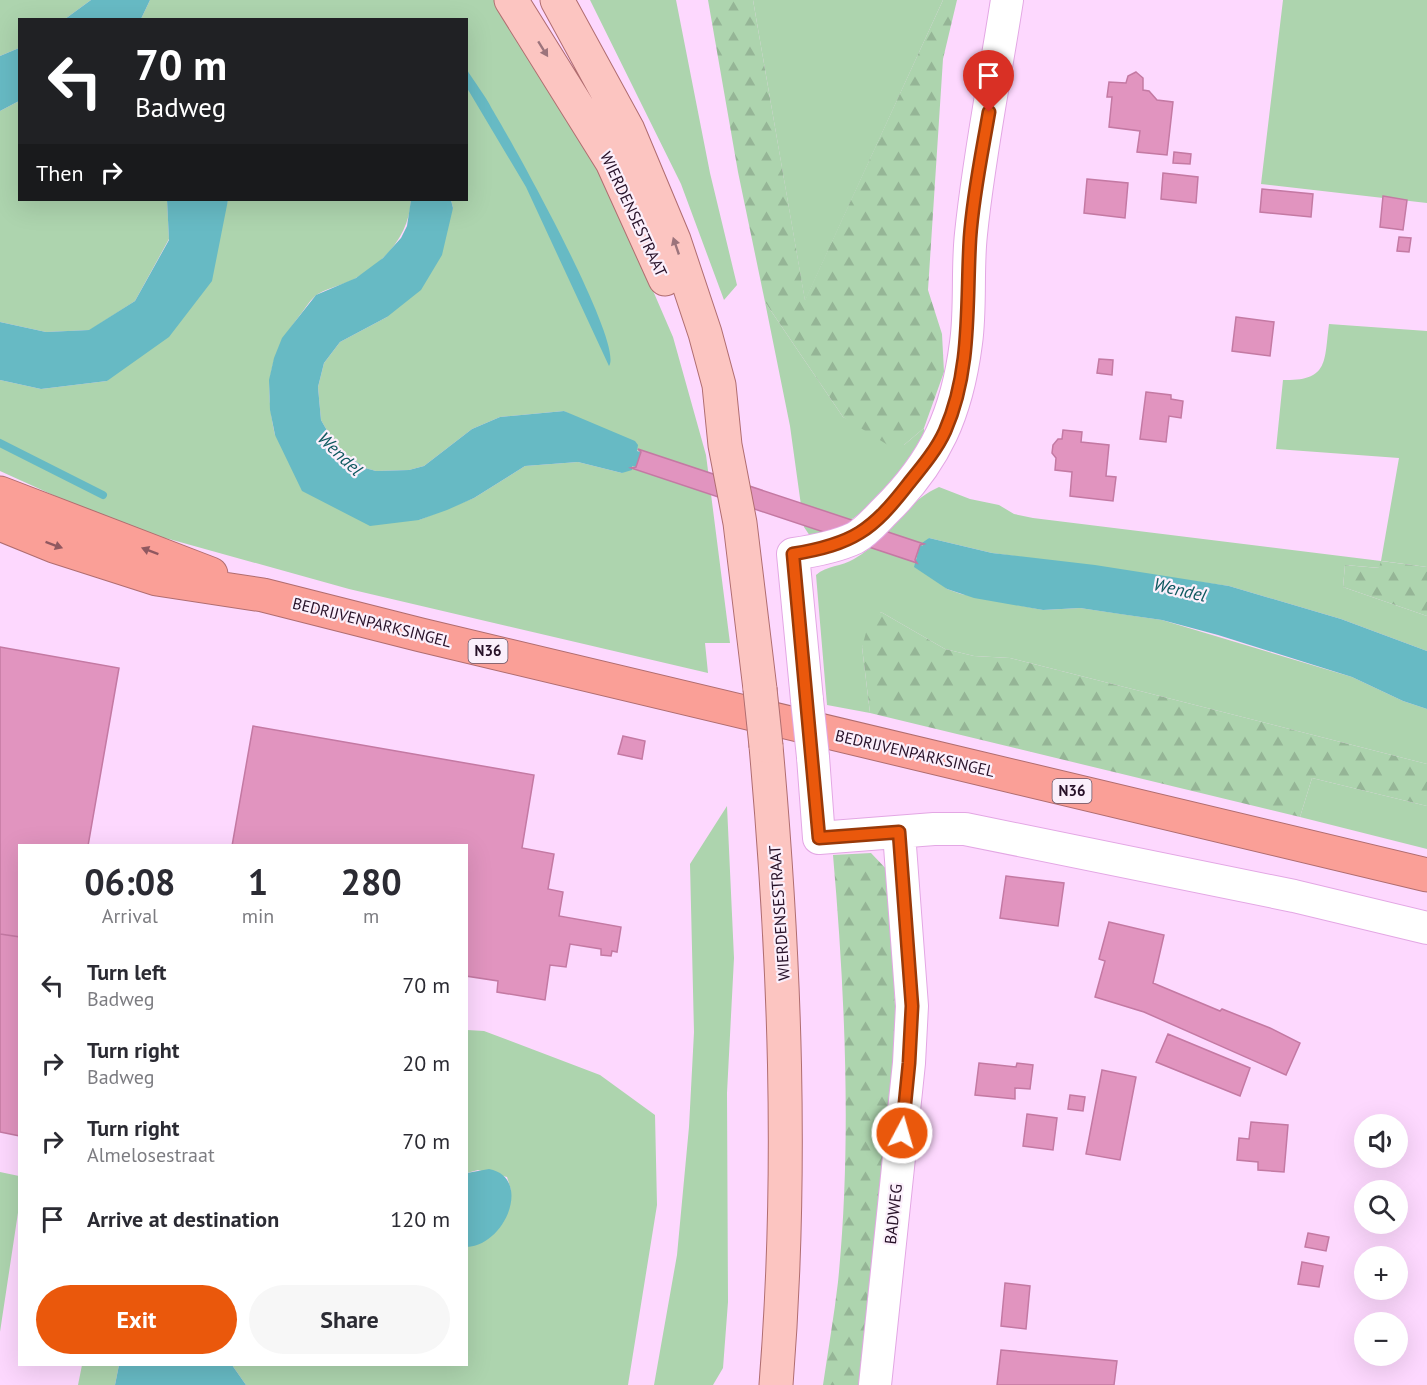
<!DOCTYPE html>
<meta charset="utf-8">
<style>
body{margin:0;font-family:"PT Sans",sans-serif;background:#f7f7f7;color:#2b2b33;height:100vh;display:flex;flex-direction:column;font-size:22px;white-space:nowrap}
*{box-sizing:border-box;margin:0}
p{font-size:20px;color:#7c7c81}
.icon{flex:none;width:33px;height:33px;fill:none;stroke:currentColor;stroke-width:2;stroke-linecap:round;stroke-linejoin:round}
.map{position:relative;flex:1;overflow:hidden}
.side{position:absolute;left:18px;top:844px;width:450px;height:522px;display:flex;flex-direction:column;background:#fff;border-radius:0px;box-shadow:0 6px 24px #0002}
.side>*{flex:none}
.top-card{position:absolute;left:18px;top:18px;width:450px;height:183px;border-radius:0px;box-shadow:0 6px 24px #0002;background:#202124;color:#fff;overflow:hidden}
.controls{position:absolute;left:1354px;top:1114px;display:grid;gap:12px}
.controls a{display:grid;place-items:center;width:54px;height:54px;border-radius:50%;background:#fff;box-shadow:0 6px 24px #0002;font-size:30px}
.pin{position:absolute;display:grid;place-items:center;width:51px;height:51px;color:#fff;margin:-62px -26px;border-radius:50% 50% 50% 0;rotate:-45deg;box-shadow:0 0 6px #0007}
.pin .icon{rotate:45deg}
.me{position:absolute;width:66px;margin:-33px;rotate:6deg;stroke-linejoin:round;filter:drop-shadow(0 0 4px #0008)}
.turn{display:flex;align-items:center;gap:21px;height:126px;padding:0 18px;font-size:27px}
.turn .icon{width:78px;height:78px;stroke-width:2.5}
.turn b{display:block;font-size:42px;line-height:51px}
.then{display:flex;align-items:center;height:57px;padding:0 18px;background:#0003;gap:12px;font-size:22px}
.eta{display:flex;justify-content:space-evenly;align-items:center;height:102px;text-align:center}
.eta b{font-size:36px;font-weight:700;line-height:42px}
.button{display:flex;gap:12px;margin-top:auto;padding:12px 18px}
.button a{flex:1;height:69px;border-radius:36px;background:#ea580c;color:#fff;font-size:24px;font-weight:700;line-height:69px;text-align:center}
.button a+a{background:#f7f7f7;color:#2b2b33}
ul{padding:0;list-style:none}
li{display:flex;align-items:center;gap:18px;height:78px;padding:0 18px}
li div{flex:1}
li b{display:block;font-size:22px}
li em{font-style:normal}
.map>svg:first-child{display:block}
</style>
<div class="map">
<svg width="1427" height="1385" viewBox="0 0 1427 1385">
<defs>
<pattern id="forest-firs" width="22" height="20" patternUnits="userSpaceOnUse" patternTransform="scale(1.5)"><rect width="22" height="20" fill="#add4ae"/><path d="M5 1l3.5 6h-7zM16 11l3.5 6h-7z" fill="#95b596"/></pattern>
</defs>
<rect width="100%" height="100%" fill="#fdd8fe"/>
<path fill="#add4ae" d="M0 0H91L65 19 20 20 19 48 0 56Z
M150 0H500L600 168 673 337 706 455 730 643H705L708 673 349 589 169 539 139 534 0 471V380L41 389 107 381 226 206 228 200H411C409 235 386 261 356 278 344 285 330 287 318 294 311 298 305 309 300 315 268 356 264 384 275 435L419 520 474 498 525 466 578 462 622 473 632 466 636 467 640 452 564 411 500 417 472 429 424 466 409 470 376 471 365 468 337 448 321 420 318 387 324 363 340 342 387 317 453 208 451 200H466V20L141 19Z
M590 0H676L710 173 737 285 724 300 681 184Z
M753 0H943L805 301Z
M1283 0H1427V203L1261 184Z
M19 101 20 200H167L169 239 135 301 90 330 46 332 0 322V111Z
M765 302 843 417 904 445 924 428 925 445C894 479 859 530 810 536L804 527 790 426Z
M1329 324 1427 331V567L1382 561 1380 568 1345 565 1343 587 1427 616V651L1341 619 1229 586 992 553 929 538 915 560 947 589 961 594 1043 610 1080 608 1162 620 1352 677 1403 701 1427 709V764L1010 658 974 656 945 649 881 612 862 647 870 713 827 705 816 575C827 565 841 567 854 559 887 541 904 502 939 487L970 499 999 505 1014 514 1033 518 1381 561 1399 458 1276 449 1283 380C1329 381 1324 362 1329 324Z
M1312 778 1427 806V849L1300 817Z
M727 806 734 958 727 1093 728 1302 723 1368 713 1385H654L677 1255 689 1127 694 1032 690 864Z
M467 1030 484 1031 600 1075 655 1115 657 1205 628 1385H246L232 1365H466L467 1247 511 1190 507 1177 478 1170 467 1173Z
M0 1172 19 1176V1206L0 1332Z
M82 1365H119L115 1385H78Z"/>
<path fill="url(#forest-firs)" d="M708 0H753L805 300 943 0H957L943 59 928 290 942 334 944 372 924 428 904 445 891 447 843 417 765 302 738 172Z
M1381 561 1427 567V616L1343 587 1345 565 1379 568Z
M881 612 945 649 974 656 1010 658 1427 764V806L1312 778 1300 817 870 713 862 647 867 629Z
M871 853 890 873 897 1059 863 1385H823C828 1351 834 1316 838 1282 852 1144 845 993 833 855Z"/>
<path fill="#67bac4" d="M91 0H150L141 19H65Z
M19 48V101L0 111V56Z
M467 70C475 83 485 95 492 109 511 140 625 344 609 366L526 187 467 88Z
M167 200H228L212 281 169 337 107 381 41 389 0 380V322L46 332 89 330 135 301 169 240Z
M411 200H451L453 208 442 255 421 290 387 317 340 342 324 363 318 387 321 420 337 448 365 468 376 471 409 470 424 466 472 429 500 417 564 411 635 441 638 445 637 451 641 452 636 467 632 466V470L622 473 578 462 525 466 474 498 447 510 419 520 370 526 302 491 275 435 270 410 269 380 274 358 282 338 316 295 356 278 383 258 401 238 407 226Z
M929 538 992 553 1095 565 1229 586 1341 619 1427 651V709L1403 701 1352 677 1218 635 1162 620 1120 614 1080 608 1043 610 974 598 947 589 914 567 920 545 923 546 922 543Z
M489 1169C532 1177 507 1244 467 1247V1173Z
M119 1365H232L246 1385H115Z"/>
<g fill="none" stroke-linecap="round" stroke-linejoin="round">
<path stroke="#67bac4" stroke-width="8" d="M0 443 103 495"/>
</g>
<path fill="#e194bf" stroke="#c479a3" stroke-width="1.5" d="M1136 72 1143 78V90L1149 91 1157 100 1173 102 1167 155 1137 152 1140 131 1109 127 1112 97H1107L1109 82 1126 83 1128 76Z
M1174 152 1191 154 1190 164 1173 163Z
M1163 173 1198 177 1196 203 1161 199Z
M1087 179 1128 183 1125 218 1084 213Z
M1262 189 1313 194 1311 217 1260 212Z
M1383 196 1407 200 1403 230 1380 227Z
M1399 237 1411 238 1409 252 1397 251Z
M1236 317 1274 322 1270 356 1232 351Z
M1099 359 1113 360 1112 375 1097 373Z
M1146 392 1171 395V399L1183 401 1181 418 1169 416 1166 442 1140 439Z
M1063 430 1082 432 1081 442 1109 445 1106 476 1116 477 1113 501 1070 496 1072 472 1055 470 1056 458 1052 453 1053 445 1058 439H1062Z
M638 449 924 544 920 545 915 560 917 563 631 468 636 467 641 452Z
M0 647 119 668 88 846H20V937L0 934Z
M253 726 534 775 522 848 554 854 548 889 563 892 559 916 621 927 617 952 612 951 611 956 601 955V949L570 944 566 967 550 965 545 1000 497 992 498 981 466 976V846H232Z
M623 736 645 741 642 759 618 754Z
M1006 876 1064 883 1058 926 1000 918Z
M1109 922 1164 935 1153 983 1220 1011 1222 1009 1270 1028 1300 1043 1286 1075 1144 1012 1095 997 1105 961 1099 959Z
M0 934 20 937V1136L0 1132Z
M1168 1034 1250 1068 1240 1096 1156 1062Z
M979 1063 1016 1067 1017 1063 1033 1065 1030 1089 1015 1088V1099L975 1095Z
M1102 1070 1136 1077 1120 1160 1086 1154Z
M1070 1095 1085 1097 1083 1111 1068 1109Z
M1027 1114 1057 1118 1053 1150 1023 1146Z
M1251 1122 1288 1125 1284 1172 1258 1170V1162L1237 1160 1239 1138 1249 1139Z
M1308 1233 1329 1237 1326 1251 1305 1247Z
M1302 1262 1323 1266 1319 1287 1298 1284Z
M1005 1283 1030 1286 1026 1329 1001 1326Z
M1001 1350 1117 1361 1114 1385H997Z"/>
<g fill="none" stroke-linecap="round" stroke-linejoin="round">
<defs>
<path id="street" d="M807 700 793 554C814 551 836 547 855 538 866 532 876 520 885 511 936 461 957 413 966 343 971 307 967 270 971 234 979 155 995 78 1007 0
M813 757 819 838 934 829H965L1294 896 1427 928
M875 1385 909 1063 912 1006 899 833"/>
<path id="primary" d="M511 0 612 162 665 279
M557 0 628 130 674 240 705 333 719 385 725 445 740 523 760 689
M766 746C785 960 793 1170 776 1385"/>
<path id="highway" d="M0 493 211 574
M0 524 54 546 157 579 263 595 421 635 1427 875"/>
</defs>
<use href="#street" stroke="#e3a7e4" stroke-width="34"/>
<use href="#primary" stroke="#b06d70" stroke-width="35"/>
<use href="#highway" stroke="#b06d70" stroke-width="35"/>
<use href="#street" stroke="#fff" stroke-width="32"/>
<use href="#primary" stroke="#fcc5c1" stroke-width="33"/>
<use href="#highway" stroke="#fa9f97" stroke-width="33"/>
<defs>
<path id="street-bridge" d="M807 700 813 757"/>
<path id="primary-bridge" d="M760 689 766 746"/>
</defs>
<use href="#street-bridge" stroke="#e3a7e4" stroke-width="34" stroke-linecap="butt"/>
<use href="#primary-bridge" stroke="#b06d70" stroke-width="35" stroke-linecap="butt"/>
<use href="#street-bridge" stroke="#fff" stroke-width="32"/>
<use href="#primary-bridge" stroke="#fcc5c1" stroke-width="33"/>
</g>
<defs><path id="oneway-solid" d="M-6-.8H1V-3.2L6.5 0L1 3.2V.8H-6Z" transform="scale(1.5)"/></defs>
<g fill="#9c747c">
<use href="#oneway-solid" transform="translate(543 49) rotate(58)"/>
<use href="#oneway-solid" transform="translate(676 246) rotate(-109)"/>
</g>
<g fill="#905860">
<use href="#oneway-solid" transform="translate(54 545) rotate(20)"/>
<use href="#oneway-solid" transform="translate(150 551) rotate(-159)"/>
</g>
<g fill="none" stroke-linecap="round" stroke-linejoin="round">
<defs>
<path id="route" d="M902 1133 909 1063 912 1006 899 832 819 838 793 554C853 544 872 531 909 483 922 467 937 449 945 431 972 370 966 302 970 238 973 195 982 153 989 112"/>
</defs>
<use href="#route" stroke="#983908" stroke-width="15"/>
<use href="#route" stroke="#ea580c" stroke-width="10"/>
</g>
<g text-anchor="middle" stroke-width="4.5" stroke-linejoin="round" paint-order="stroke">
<g fill="#fbeffb" stroke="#675467" stroke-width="1.5">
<rect x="468.5" y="639" width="39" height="24" rx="4.5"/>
<rect x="1052.5" y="779" width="39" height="24" rx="4.5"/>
</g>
<g font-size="15" font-weight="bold" fill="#271128">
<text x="488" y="656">N36</text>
<text x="1072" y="796">N36</text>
</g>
<g font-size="16" fill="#271128" stroke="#fbeffb">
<text transform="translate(634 214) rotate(65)" y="6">WIERDENSESTRAAT</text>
<text transform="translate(372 622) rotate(14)" y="6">BEDRIJVENPARKSINGEL</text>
<text transform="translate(915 753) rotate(13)" y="6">BEDRIJVENPARKSINGEL</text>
<text transform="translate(779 913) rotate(-94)" y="6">WIERDENSESTRAAT</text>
<text transform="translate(893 1214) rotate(-84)" y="6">BADWEG</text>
</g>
<g font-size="18" font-style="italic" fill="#0e585f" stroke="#fbeffb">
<text transform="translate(340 454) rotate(44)" y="6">Wendel</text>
<text transform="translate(1180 590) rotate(13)" y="6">Wendel</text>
</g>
</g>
</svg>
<div class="controls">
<a><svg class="icon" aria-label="sound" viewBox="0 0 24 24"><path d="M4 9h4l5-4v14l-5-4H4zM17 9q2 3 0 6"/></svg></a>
<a><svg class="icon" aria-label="search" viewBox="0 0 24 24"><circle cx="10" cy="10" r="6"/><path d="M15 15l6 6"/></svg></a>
<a>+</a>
<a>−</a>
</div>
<div class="pin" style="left:989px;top:112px;background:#d93025"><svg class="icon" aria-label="arrive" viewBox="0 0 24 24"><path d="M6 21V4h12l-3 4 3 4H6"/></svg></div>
<svg class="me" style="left:902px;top:1133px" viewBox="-20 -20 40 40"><circle r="17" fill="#ea580c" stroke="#fff" stroke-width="3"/><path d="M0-11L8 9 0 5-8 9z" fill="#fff"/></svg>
<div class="top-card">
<div class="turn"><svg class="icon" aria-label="left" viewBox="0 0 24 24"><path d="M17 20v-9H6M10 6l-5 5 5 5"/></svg><div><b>70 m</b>Badweg</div></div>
<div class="then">Then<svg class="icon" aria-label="right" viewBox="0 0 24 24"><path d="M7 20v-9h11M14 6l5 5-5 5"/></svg></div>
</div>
<section class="side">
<div class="eta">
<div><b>06:08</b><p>Arrival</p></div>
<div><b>1</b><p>min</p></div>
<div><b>280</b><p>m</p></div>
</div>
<ul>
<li><svg class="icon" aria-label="left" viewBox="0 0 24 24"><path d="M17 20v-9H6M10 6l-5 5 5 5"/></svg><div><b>Turn left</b><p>Badweg</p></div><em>70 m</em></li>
<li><svg class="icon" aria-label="right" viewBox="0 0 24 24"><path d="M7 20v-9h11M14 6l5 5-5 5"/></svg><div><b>Turn right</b><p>Badweg</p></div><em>20 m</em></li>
<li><svg class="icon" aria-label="right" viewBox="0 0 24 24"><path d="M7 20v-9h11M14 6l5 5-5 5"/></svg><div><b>Turn right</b><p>Almelosestraat</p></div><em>70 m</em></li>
<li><svg class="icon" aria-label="arrive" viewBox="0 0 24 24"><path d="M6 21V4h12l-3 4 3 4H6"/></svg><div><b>Arrive at destination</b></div><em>120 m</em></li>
</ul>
<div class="button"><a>Exit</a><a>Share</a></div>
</section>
</div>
